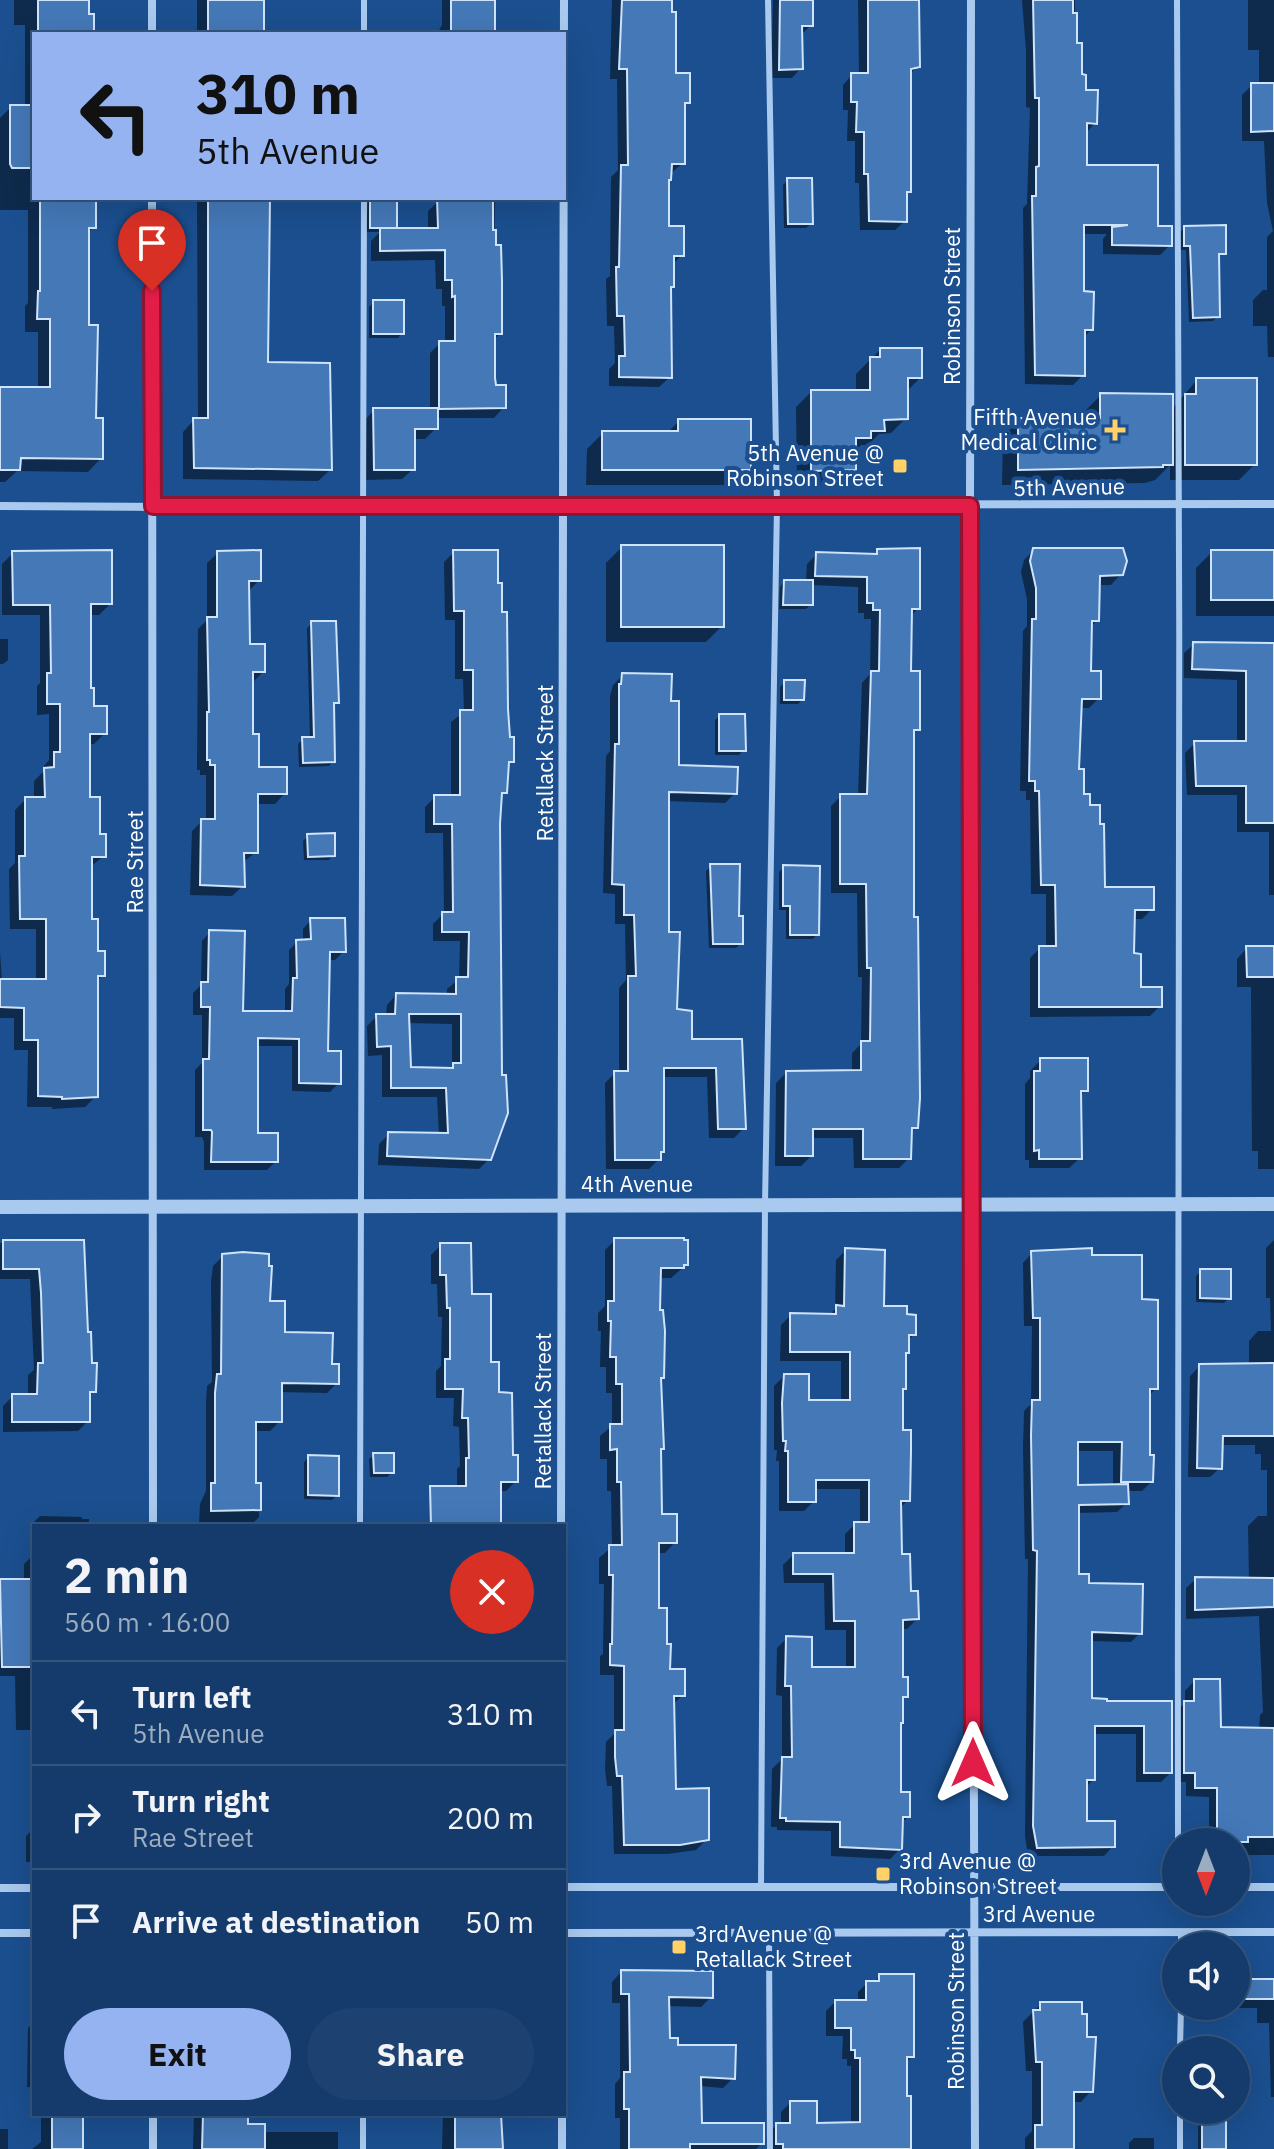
<!DOCTYPE html>
<meta charset="utf-8">
<style>
body{margin:0;font-family:"IBM Plex Sans",sans-serif;background:#1d4271;color:#f1f3f6;height:100vh;display:flex;flex-direction:column;font-size:30px;white-space:nowrap}
*{box-sizing:border-box;margin:0}
p{font-size:26px;color:#9dadc1}
.icon{flex:none;width:44px;height:44px;fill:none;stroke:currentColor;stroke-width:2;stroke-linecap:round;stroke-linejoin:round}
.map{position:relative;flex:1;overflow:hidden}
.side{position:absolute;left:32px;top:1524px;width:534px;height:592px;display:flex;flex-direction:column;background:#143b6b;border-radius:0px;box-shadow:0 8px 32px #0002,0 0 0 2px #33557e}
.side>*{flex:none}
.banner{position:absolute;left:32px;top:32px;width:534px;height:168px;border-radius:0px;box-shadow:0 8px 32px #0002,0 0 0 2px #33557e;background:#95b2f1;color:#111;overflow:hidden}
.needle{width:52px;rotate:180deg}
.tools{position:absolute;left:1162px;top:1828px;display:grid;gap:16px}
.tools a{display:grid;place-items:center;width:88px;height:88px;border-radius:50%;background:#143b6b;box-shadow:0 8px 32px #0002,0 0 0 2px #33557e;font-size:40px}
.pin{position:absolute;display:grid;place-items:center;width:68px;height:68px;color:#fff;margin:-82px -34px;border-radius:50% 50% 50% 0;rotate:-45deg;box-shadow:0 0 8px #0007}
.pin .icon{rotate:45deg}
.me{position:absolute;width:88px;margin:-44px;rotate:0deg;stroke-linejoin:round;filter:drop-shadow(0 0 6px #0008)}
.turn{display:flex;align-items:center;gap:28px;height:168px;padding:0 32px;font-size:36px}
.turn .icon{width:104px;height:104px;stroke-width:2.5}
.turn b{display:block;font-size:56px;line-height:68px}
.round{display:grid;place-items:center;flex:none;width:84px;height:84px;border-radius:42px;background:#1d4271}
.overview{display:flex;align-items:center;justify-content:space-between;height:136px;padding:0 32px}
h1{font-size:48px;font-weight:700;line-height:60px}
.primary-button{display:flex;gap:16px;margin-top:auto;padding:16px 32px}
.primary-button a{flex:1;height:92px;border-radius:48px;background:#95b2f1;color:#111;font-size:32px;font-weight:700;line-height:92px;text-align:center}
.primary-button a+a{background:#1d4271;color:#f1f3f6}
ul{padding:0;list-style:none}
li{display:flex;align-items:center;gap:24px;height:104px;padding:0 32px;border-top:2px solid #33557e}
li div{flex:1}
li b{display:block;font-size:30px}
li em{font-style:normal}
.map>svg:first-child{display:block}
</style>
<div class="map">
<svg width="1274" height="2149" viewBox="0 0 1274 2149">
<rect width="100%" height="100%" fill="#1b4f8f"/>
<path fill="#0007" fill-rule="evenodd" d="M14 0H87V16L92 34H34V198H88L94 227 87 234V327L94 420 101 458 88 472 17 471 5 482H0V389H38V332H25V306L28 303V210H0V118L11 107H25V25H14Z
M197 0H263V34H197Z
M442 0H496L495 34H437L442 25Z
M612 0H670L674 75 688 102 683 106V163L670 174 667 182V228L682 255 672 265V286L669 289 670 377 659 387 609 386V369L615 363 614 326H607L606 279 610 276 611 177 618 170 617 79H610Z
M773 0H811V25L801 35V68L792 78H771Z
M858 0H917L918 66 909 75V191L905 195V221L895 230H860L859 183H855V141H847L848 110H843V85L852 75H859Z
M1022 0H1075V45L1080 76 1095 123 1085 134V167L1156 228 1170 245 1160 255 1103 254V239L1107 234H1082V293L1091 330 1083 338V375L1073 385 1025 384 1023 208 1027 204 1030 108 1026 107V51Z
M1248 0H1274V357H1268L1267 326H1253V300L1263 290H1267V237L1273 231 1267 203 1264 141H1242V95L1252 85H1259V50H1248Z
M788 180 811 224 806 228H784L783 185Z
M197 198H268L266 364 330 470 318 481 183 479V432L194 420H198Z
M368 198H395V227L392 230H428V211L442 198H495L494 247 500 334 493 340 494 387 504 407 494 418H436V428L425 439H413V469L402 479 364 480V421L374 410H430V353L440 343H445V306H442V289H436L435 260 371 261V241L380 232H366Z
M1185 228 1224 253 1217 258 1218 316 1213 321 1189 322 1186 250H1181L1180 232Z
M374 302 402 333 398 338H369V307Z
M880 350 920 378 906 392V418L891 433 879 434 868 445H861L854 452V470L839 485H797L796 407 811 392H856V374Z
M1197 380 1255 464 1239 480H1170V465L1155 480 1145 483 1002 485 1003 437 1019 420H1085V411L1101 395 1171 410Z
M679 421 749 469 733 485H586L587 449 603 433H667Z
M622 547 722 626 706 642H606V563Z
M1034 550 1121 574 1111 585H1098L1097 620 1090 628 1089 673 1099 698 1089 708H1079L1077 771 1103 889 1152 909 1142 919H1133L1132 955 1139 989 1160 1006 1150 1016 1030 1017V958L1040 948H1046V894H1031L1030 800H1026V791H1020L1023 631 1027 626V599L1021 572 1024 560Z
M878 551 918 608 910 617 909 673 918 729 912 735 916 1127 910 1133 909 1158 899 1168H854L853 1138H811V1156L801 1166H775L776 1083 786 1073 852 1072V1053L861 1044 862 977H858L857 893H831V806L841 796H858L862 683 870 674 871 619H864V613H858V587L811 585V604L806 609H779L780 587 784 582H806L807 564 817 554 873 555Z
M454 552 512 761 507 766 505 792 500 798 489 1159 479 1169 378 1165 379 1144 389 1134 439 1135 437 1097H382V1055L368 1056 367 1026 377 1016H386L387 1005 396 995H447V989L459 979 460 941H433V924L444 913 443 833H425V807L435 797H451V722L464 712 463 679H455V620H445L444 562ZM407 1023 452 1024V1067L449 1070 409 1069Z
M1212 552H1274V616H1196V568Z
M13 553 110 604 99 615H89V690L92 708 105 733 94 744H88V799L104 856 90 867V921L103 975 96 982V1096L85 1107 52 1109V1107H27L28 1050H14V1018H0V952L2 981H36V929H10L9 869 15 863V810L26 799H34V781L44 771V766L49 760V714L37 715V686L40 683V615H2V564Z
M218 553 259 580 249 591 248 646 263 672 253 682 251 736 257 769 285 793 275 804H256V852L242 863 243 886 232 896 190 895 192 831 202 821H206V775H200V770H197L198 629 207 620V563Z
M312 623 337 702 332 707 333 761 329 766 299 767 298 744 303 739H310L307 628Z
M0 639H8V660L3 664H0Z
M1274 643V895H1269V832H1237V795H1187L1185 753 1195 743H1237V680L1184 678V653L1194 644Z
M623 675 669 703 677 767 735 793 725 803 667 801V934L675 1011 690 1041H740L744 1128 734 1138H709L707 1077H662L659 1159 649 1169H606L605 1083 615 1073H619V988L626 980 625 924H615V894L603 893 606 756 610 751V696L613 685Z
M785 682 802 700 798 704H780V687Z
M720 716 743 750 739 755H715V720Z
M308 836 333 855 329 860H304L303 841Z
M711 866 737 918 741 943 736 948H709L706 871Z
M784 867 817 934 813 939H786V910H779V872Z
M311 920 344 951 335 960H327L326 1053 339 1083 330 1092 292 1091V1046H256V1135L276 1161 267 1170H204V1142L202 1137H195V1070L202 1063V1015H193V993L201 985 202 941 210 932 241 1013H285V989L289 984V950L297 942H303V929Z
M1247 948H1274V1169H1258V1151H1252L1251 987H1237V959Z
M1041 1060 1086 1090 1079 1096 1080 1158 1069 1168H1029V1160H1025V1084L1030 1078V1071Z
M615 1240 686 1265 671 1278H658L662 1377 660 1380 662 1448 659 1452 660 1516 675 1542 665 1553H657V1610L668 1671 683 1695 672 1705 674 1791 707 1839 696 1850 668 1854H614L612 1786H607L605 1769 606 1742 614 1734V1675H600V1656L603 1654 604 1584H599V1558L612 1547 611 1491H607V1459H600V1436L612 1426V1393H606V1367H600L601 1331H598V1313L605 1306V1250Z
M1274 1240V1855H1236V1842H1209V1797L1186 1796V1782H1175V1713L1185 1703V1691L1194 1681 1219 1729H1259L1260 1715 1263 1712 1259 1616 1186 1619V1588L1196 1579H1249L1248 1526 1258 1516H1267V1470H1261V1454H1255V1445H1221L1220 1468 1210 1477H1188L1190 1376 1200 1366 1249 1365V1341L1258 1331H1271L1270 1298H1266V1248Z
M82 1242 90 1365 94 1391 88 1397V1421L78 1431 3 1432V1406L13 1396H28V1375L34 1370 30 1279H0V1243Z
M441 1245 470 1296 497 1394 516 1481 506 1491H499V1526H444L457 1488V1469L460 1466 459 1427 453 1426 454 1398H436V1371L441 1366 442 1317H438L437 1284H431V1255Z
M846 1250 882 1308 914 1334 907 1342V1352L904 1355V1389L901 1392V1432L908 1500 899 1509 900 1556 917 1619 907 1629H901V1679L906 1696 901 1701 899 1724V1794L908 1817 901 1823 900 1849 890 1859 831 1856V1831L777 1830V1827H771L772 1769 782 1759V1696L776 1695 777 1648 787 1638 810 1669H846V1630H825L824 1583H784L783 1565 793 1555H845V1534L855 1524H860V1489H814V1501L804 1511H779V1461H776L777 1450H774V1386L784 1376 807 1402H841V1361H780L781 1325 791 1315 829 1316 835 1309 836 1260Z
M1032 1253 1090 1257 1140 1301 1156 1388 1148 1397V1457L1151 1482 1142 1491H1126L1127 1503 1117 1512 1077 1513V1576L1140 1633 1131 1642 1090 1641V1700L1105 1703H1170V1773L1161 1782H1136V1734H1093V1780L1085 1788V1823L1113 1846 1104 1856H1028L1025 1836 1028 1559H1025L1023 1447 1024 1411 1031 1404 1032 1326H1024L1023 1263ZM1076 1451H1113V1486L1076 1487Z
M223 1256 268 1303 283 1334 330 1366 337 1383 327 1393 280 1392V1421L270 1431H254V1485H259V1517L250 1526H199L200 1504 206 1491V1404L207 1386 212 1382 211 1282 213 1266Z
M1201 1271 1229 1298 1224 1303 1196 1302V1276Z
M374 1455 392 1472 387 1477H370L369 1459Z
M309 1457 337 1495 332 1500 304 1499V1462Z
M40 1516 82 1517V1519H89V1526H34V1730H16L15 1676H0V1581H24V1564L30 1558V1526Z
M34 1810V1862H26V1836L31 1831V1813Z
M1236 1968 1237 1981H1274V2097H1271L1269 2023H1257V2008H1186V2006H1236Z
M621 1972 711 1997 701 2007 667 2006 668 2040 733 2078 723 2088 700 2086 701 2125 762 2143 756 2149H620V2118H615V2084L620 2078V2003H612V1982Z
M880 1976 912 2056 905 2064 909 2149H768L767 2134 777 2125H781V2112L790 2103 815 2125H851V2066H847V2059H842L843 2036H826V2011L835 2002H858V1992L867 1983H873Z
M1041 2004 1091 2091 1081 2102H1072V2149H1025V2138L1032 2131V2071H1026L1023 2022Z
M34 2022V2087H27L28 2028Z
M1224 2110V2149H1198V2111Z
M41 2114H81V2149H32L41 2142Z
M194 2114H247V2126L263 2132H338V2149H193Z
M443 2114H501V2149H442Z
M0 2129H8V2149H0Z
M1134 2138H1154V2149H1129V2143Z"/>
<path fill="#4478b7" stroke="#cfe3fa" stroke-width="2" fill-rule="evenodd" d="M38 0H89V14H94V34H38Z
M208 0H264V34H216V31H208Z
M451 0H495V34H451Z
M622 0H672V12H676V73H690V103H685V164H672L671 180H669V226H684V256H674V287H671L672 378 619 377V356H625L624 316H617L616 267H619L621 165H628L627 69H619Z
M780 0H813V26H802L803 69 779 70Z
M868 0H919L920 67 911 69V192H907V222L869 221 868 174H864V132H856L857 102H851V73H868Z
M1033 0H1073V13H1077V43H1082V74L1086 75V90H1098L1097 124 1087 123V165H1158V226H1172V246L1112 245V227L1128 225H1084V291L1094 292 1093 330H1085V376L1035 375 1032 196H1036V167L1039 166V98H1035Z
M1251 83H1274V131L1251 132Z
M10 105H34V168H12L10 164Z
M787 178H812L813 224H788Z
M40 198 96 199V228H89V325H98L96 418H103V459L21 458 20 470H0V387H50V319H37L38 291H40Z
M208 198H270L268 362 330 363 332 470 194 468 193 418H208Z
M437 198H493V230H496V245H501L502 281V334H495V378L496 385H506V408L439 409V341H455V296L452 297V280H445V250L380 251V228H438Z
M370 199H397V228H370Z
M1226 225V254H1219L1220 317 1193 318 1190 246H1184V226Z
M373 300H404V334H373Z
M880 348H922V378H908V419L884 420 885 431H871V438H856V470L811 471V390H870V357H880Z
M1196 378H1257V465H1185V394H1196Z
M1100 393 1173 394V465H1163V467L1018 470V418H1100Z
M373 408H438V429H415V470H374Z
M678 419H751V470H602V431H678Z
M621 545H724V627H621Z
M920 548V609H912L911 671H920V730H914V917H918L920 1098 918 1128H912L911 1159H863V1129H813V1156H785L786 1071 861 1070V1041H870L871 968H867L866 884H840V794H867L871 671H879L880 610H873V603H867V577L815 576 816 552 877 554V549Z
M1033 548H1123L1127 561 1123 575 1100 576 1099 621H1092L1091 671H1101V699H1082L1079 769H1084V794H1090V805H1100V824H1104L1105 887H1154V910H1135L1134 953 1141 954V987H1162V1007H1039V946H1056L1055 885H1041L1039 791H1035V781H1029L1032 619H1036V588L1030 561Z
M112 550V604H91V688H94V706H107V734H90V797H100V834H106V857H92V919H98V951H105V976H98V1097L62 1099V1097L38 1096V1040H24V1008L0 1007V979H46V919H20L19 856H25V797H45L44 768 54 767V752H60V704H47V673H51L50 605H13L12 551Z
M261 550V581H249L250 644H265V672H253V734H259V767H287V794H258V853H244L245 887 200 885 201 819H215V765H210V760H207V712H209L207 617H217V551Z
M453 550H498V583H502V612H507L508 709 510 737H514V762H509L507 793H502L500 824 502 1075H506L508 1113 491 1160 387 1156 388 1132 448 1133 446 1088H391V1046L377 1047 376 1014H395L396 993 456 994V977H468L469 932H442V912H453L452 824H434V795H460V710H473V670H464V611H454ZM409 1014H461V1063H453V1068L411 1067Z
M1211 550H1274V600H1211Z
M784 580H813V605H783Z
M311 621H336L339 703H334L335 762 303 763 302 737H314Z
M1193 642 1274 643V823H1246V786H1196L1194 741H1246V671L1192 669Z
M622 673 672 674 671 701H679V765L738 767 737 794 669 792V932H680L677 1009 692 1011V1039H742L746 1129H718L716 1068H664V1152H661V1160H615L614 1071H628V976H636L634 915H624V885L612 884 615 744H619V684H621Z
M784 680H805L804 700H784Z
M719 714H745L746 751H719Z
M335 833V856L308 857 307 834Z
M710 864H740L739 916H743V944H713Z
M783 865 820 866 819 935H790V906H783Z
M310 918H345L346 952H330L328 1051H341V1084L299 1083V1039L258 1038V1133H278V1162H211L212 1132 211 1130H203V1059H209L210 1007H201V982H208L209 930 245 931 243 1011H292L293 978H297L296 940 311 939Z
M1246 946H1274V977H1247Z
M1040 1058H1088V1091H1081L1082 1159H1039V1150L1034 1151V1071H1040Z
M614 1238H684V1240H688V1265H684V1268H661L660 1310H663L665 1331 664 1378H661L664 1449H661L662 1514H677V1543H659V1608H667V1644H671L670 1669H685V1696H674L676 1789 709 1788V1840L680 1845H624L622 1776H617L615 1757V1730H624V1666L610 1665V1644H612L613 1575H609V1545H622L621 1482H617V1449L610 1450V1424H622V1384H616V1357H610L611 1321H608V1301H614Z
M3 1240H84L88 1332H91L92 1363H97L96 1392H90V1422H12V1394H37L38 1363H43L41 1293 39 1269H3Z
M440 1243H471L472 1294H491V1362H499V1392L512 1393 513 1455H518V1482H501V1526H431L430 1486H466V1458H469L468 1418H462L463 1389H445V1359H450V1308H447L446 1275H440Z
M845 1248 885 1250 884 1306H907V1314L916 1315V1335H909V1353H906V1389H903V1430H911V1451L910 1501H901L902 1554H910L911 1591H918L919 1619 903 1620V1677H908V1697H903V1723H901V1792H910V1817H903L902 1850 840 1847V1822L786 1821V1818H780L782 1757H792L791 1686H785L786 1636 812 1637V1667H855V1621H834L833 1574H793V1553H854V1522H869V1480H816V1502H788V1451H785L786 1441H783L782 1403 784 1374H809V1400H850V1352H790V1313L836 1314V1305L844 1306Z
M1092 1248V1255H1142V1299L1158 1300V1389H1150V1455H1154L1153 1482H1121L1122 1442H1078V1485L1128 1484 1129 1504 1079 1505V1574H1089V1583L1143 1584 1142 1634 1092 1632V1698L1107 1699V1701H1172V1773H1144V1726H1095V1780H1087V1821H1115V1847L1037 1848 1033 1826 1037 1551 1033 1550 1031 1436 1032 1400H1040V1318H1033L1031 1251Z
M243 1252 269 1254V1266H272L270 1301H285V1332L333 1333 332 1364H339V1384L282 1383V1422H256V1483H261V1510L211 1511V1483H215V1393L217 1374H221L222 1254Z
M1200 1269H1231V1299L1200 1298Z
M1274 1363V1436H1223L1222 1469 1197 1468 1199 1364Z
M373 1453H394V1473H374Z
M308 1455 339 1456V1496L308 1495Z
M1195 1577 1274 1578V1607L1195 1610Z
M0 1579H34V1667H2Z
M1194 1679H1220L1221 1727 1274 1728V1837H1248V1842H1217V1788H1195V1773H1184V1701H1194Z
M621 1970 713 1971V1998L669 1997 670 2038H678V2045H736L735 2079 701 2077 702 2123H764V2144H690V2149H629V2109H624V2072H630L629 1994H621Z
M879 1974H914V2057H907V2096H911V2149H783V2144H776V2123H790V2101H817V2123L860 2122V2058H855V2050H851V2028H835V2000H866V1981H879Z
M1236 1979H1274V1999H1236Z
M1040 2002H1082V2014H1087V2037H1096L1093 2092H1074V2149H1035V2125H1042V2062H1036L1033 2010H1040Z
M1202 2110H1226V2149H1202Z
M203 2114H248V2124H265V2149H202Z
M455 2114H501L503 2149H455Z
M52 2117H83V2149H52Z"/>
<g fill="none" stroke-linecap="round" stroke-linejoin="round">
<path stroke="#a9c9ee" stroke-width="6" d="M364 0V34
M1177 0C1182 614 1177 1228 1178 1842
M360 1526 364 198
M761 1887 765 1205 777 505 768 0
M769 1933 770 2149
M1181 1946V1932
M1180 2050 1181 2006
M363 2149V2114
M1180 2149V2110"/>
<path stroke="#a9c9ee" stroke-width="8" d="M152 0V34
M971 0 970 506 975 2149
M152 198 153 1526
M0 506 364 508 565 505 1274 504
M561 1526 564 0
M564 1887H1176
M1236 1887H1274
M0 1888H34
M0 1933H34
M564 1933 1274 1932
M562 2114V2149
M153 2149V2114"/>
<path stroke="#a9c9ee" stroke-width="14" d="M0 1207 1274 1204"/>
</g>
<g fill="none" stroke-linecap="round" stroke-linejoin="round">
<defs>
<path id="route" d="M152 291 153 506H970L973 1763"/>
</defs>
<use href="#route" stroke="#92132f" stroke-width="20"/>
<use href="#route" stroke="#e11d48" stroke-width="14"/>
</g>
<g fill="#ffd166" stroke="#1b4f8f" stroke-width="3">
<path d="M1111 418h8v8h8v8h-8v8h-8v-8h-8v-8h8z"/>
<rect x="892" y="458" width="16" height="16" rx="4"/>
<rect x="875" y="1866" width="16" height="16" rx="4"/>
<rect x="671" y="1939" width="16" height="16" rx="4"/>
</g>
<g text-anchor="middle" stroke-width="8" stroke-linejoin="round" paint-order="stroke">
<g font-size="22" fill="#fff" stroke="#1b4f8f">
<text transform="translate(952 306) rotate(-90)" y="8">Robinson Street</text>
<text transform="translate(1069 487) rotate(-1)" y="8">5th Avenue</text>
<text transform="translate(545 763) rotate(-90)" y="8">Retallack Street</text>
<text transform="translate(135 862) rotate(-90)" y="8">Rae Street</text>
<text x="637" y="1192">4th Avenue</text>
<text transform="translate(543 1411) rotate(-90)" y="8">Retallack Street</text>
<text x="1039" y="1922">3rd Avenue</text>
<text transform="translate(956 2011) rotate(-90)" y="8">Robinson Street</text>
</g>
<g font-size="22" fill="#fff" stroke="#1b4f8f" text-anchor="end">
<text x="1097" y="425">Fifth Avenue<tspan x="1097" dy="25">Medical Clinic</tspan></text>
<text x="884" y="461">5th Avenue @<tspan x="884" dy="25">Robinson Street</tspan></text>
<text x="899" y="1869" text-anchor="start">3rd Avenue @<tspan x="899" dy="25">Robinson Street</tspan></text>
<text x="695" y="1942" text-anchor="start">3rd Avenue @<tspan x="695" dy="25">Retallack Street</tspan></text>
</g>
</g>
</svg>
<div class="tools">
<a><svg class="needle" viewBox="-14 -14 28 28"><path d="M0-13l5 13h-10z" fill="#e53935"/><path d="M0 13l5-13h-10z" fill="#9dadc1"/></svg></a>
<a><svg class="icon" aria-label="sound" viewBox="0 0 24 24"><path d="M4 9h4l5-4v14l-5-4H4zM17 9q2 3 0 6"/></svg></a>
<a><svg class="icon" aria-label="search" viewBox="0 0 24 24"><circle cx="10" cy="10" r="6"/><path d="M15 15l6 6"/></svg></a>
</div>
<div class="pin" style="left:152px;top:291px;background:#d93025"><svg class="icon" aria-label="arrive" viewBox="0 0 24 24"><path d="M6 21V4h12l-3 4 3 4H6"/></svg></div>
<svg class="me" style="left:973px;top:1763px" viewBox="-20 -20 40 40"><path d="M0-17L14 15 0 8-14 15z" fill="#e11d48" stroke="#fff" stroke-width="4"/></svg>
<div class="banner">
<div class="turn"><svg class="icon" aria-label="left" viewBox="0 0 24 24"><path d="M17 20v-9H6M10 6l-5 5 5 5"/></svg><div><b>310 m</b>5th Avenue</div></div>
</div>
<section class="side">
<div class="overview"><div><h1>2 min</h1><p>560 m · 16:00</p></div><a class="round" style="background:#d93025;color:#fff"><svg class="icon" aria-label="close" viewBox="0 0 24 24"><path d="M6 6l12 12M18 6L6 18"/></svg></a></div>
<ul>
<li><svg class="icon" aria-label="left" viewBox="0 0 24 24"><path d="M17 20v-9H6M10 6l-5 5 5 5"/></svg><div><b>Turn left</b><p>5th Avenue</p></div><em>310 m</em></li>
<li><svg class="icon" aria-label="right" viewBox="0 0 24 24"><path d="M7 20v-9h11M14 6l5 5-5 5"/></svg><div><b>Turn right</b><p>Rae Street</p></div><em>200 m</em></li>
<li><svg class="icon" aria-label="arrive" viewBox="0 0 24 24"><path d="M6 21V4h12l-3 4 3 4H6"/></svg><div><b>Arrive at destination</b></div><em>50 m</em></li>
</ul>
<div class="primary-button"><a>Exit</a><a>Share</a></div>
</section>
</div>
